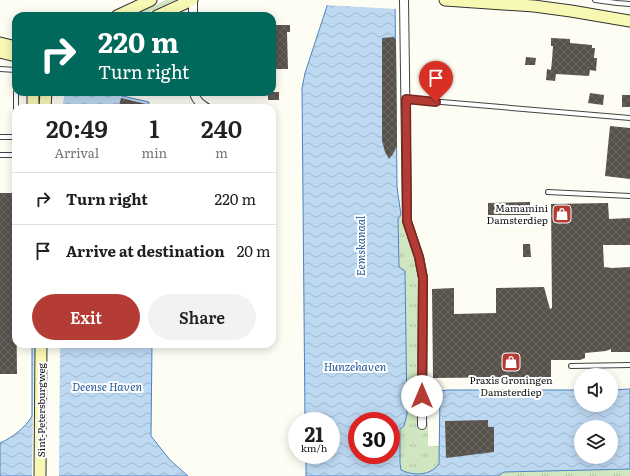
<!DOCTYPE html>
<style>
body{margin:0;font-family:Literata,serif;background:#f2f2f2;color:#202124;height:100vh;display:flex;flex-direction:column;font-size:15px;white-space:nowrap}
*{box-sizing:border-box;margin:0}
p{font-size:13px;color:#757577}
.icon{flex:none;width:22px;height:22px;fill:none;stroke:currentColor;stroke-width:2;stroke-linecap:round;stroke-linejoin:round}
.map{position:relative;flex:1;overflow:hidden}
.side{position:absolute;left:12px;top:104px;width:264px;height:244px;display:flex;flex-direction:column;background:#fff;border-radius:12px;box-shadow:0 2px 10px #0003}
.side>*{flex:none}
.top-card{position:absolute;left:12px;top:12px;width:264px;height:84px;border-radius:12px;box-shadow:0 2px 10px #0003;background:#00695c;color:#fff;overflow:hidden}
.buttons{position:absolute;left:574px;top:368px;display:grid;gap:8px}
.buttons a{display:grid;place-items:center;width:44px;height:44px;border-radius:50%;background:#fff;box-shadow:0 2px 10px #0003;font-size:20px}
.speed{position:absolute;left:288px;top:412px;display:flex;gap:8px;font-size:20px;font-weight:700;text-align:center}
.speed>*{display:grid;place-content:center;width:52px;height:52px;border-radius:50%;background:#fff;box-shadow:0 2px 10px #0003;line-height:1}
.speed small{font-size:10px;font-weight:400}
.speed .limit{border:6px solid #d22;background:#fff;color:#111}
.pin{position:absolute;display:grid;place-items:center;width:34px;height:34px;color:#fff;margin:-41px -17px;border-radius:50% 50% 50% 0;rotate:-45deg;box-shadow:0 0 4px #0007}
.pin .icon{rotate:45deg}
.me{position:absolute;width:44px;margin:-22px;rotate:0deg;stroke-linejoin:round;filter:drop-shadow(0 0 3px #0008)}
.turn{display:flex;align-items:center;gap:14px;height:84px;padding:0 20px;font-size:18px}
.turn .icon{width:52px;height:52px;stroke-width:2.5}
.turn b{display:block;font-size:28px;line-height:34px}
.eta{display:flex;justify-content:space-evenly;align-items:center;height:68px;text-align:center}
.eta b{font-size:24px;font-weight:600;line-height:28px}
.button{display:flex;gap:8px;margin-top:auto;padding:8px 20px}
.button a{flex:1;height:46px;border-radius:24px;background:#b43c34;color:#fff;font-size:16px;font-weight:600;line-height:46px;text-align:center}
.button a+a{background:#f2f2f2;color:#202124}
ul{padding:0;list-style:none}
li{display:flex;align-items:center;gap:12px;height:52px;padding:0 20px;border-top:1px solid #e0e0e0}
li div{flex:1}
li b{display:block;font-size:15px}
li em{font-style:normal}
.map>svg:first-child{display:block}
</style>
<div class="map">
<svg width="630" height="476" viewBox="0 0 630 476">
<defs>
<pattern id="grass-tufts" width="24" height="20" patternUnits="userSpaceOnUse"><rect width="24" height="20" fill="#cfe6c0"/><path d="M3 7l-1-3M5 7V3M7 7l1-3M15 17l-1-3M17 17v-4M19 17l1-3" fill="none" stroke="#b1c4a4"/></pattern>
<pattern id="water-waves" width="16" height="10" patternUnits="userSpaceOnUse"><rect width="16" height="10" fill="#bdd8f1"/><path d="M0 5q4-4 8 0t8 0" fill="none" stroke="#a1b8ce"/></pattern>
<pattern id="building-cross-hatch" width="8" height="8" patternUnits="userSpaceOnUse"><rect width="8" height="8" fill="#58524d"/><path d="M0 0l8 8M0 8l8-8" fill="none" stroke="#6b6662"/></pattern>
</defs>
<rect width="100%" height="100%" fill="#fefdf4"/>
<path fill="url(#grass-tufts)" d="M166 0H175L141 16H133Z
M401 215 402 222 417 267 419 284 420 421 428 422V446H439C439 451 440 460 438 465 431 476 411 476 401 470L400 463V429L404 426 407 414 405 271 399 267 398 219Z
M630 469V476H498L504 472Z"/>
<path fill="url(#water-waves)" stroke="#4a84c2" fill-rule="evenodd" d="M329 0H395L397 187 401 215 398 219 399 267 405 271 407 414 404 426 400 429V463L401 470C414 476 430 476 439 464L440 391 448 390H581V405H611V390L630 389V469L504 472 498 476H306V455H331V421H305L302 88 305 73ZM357 421H391V455H357ZM581 427H611V457H581Z
M28 92H105L149 102 148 108H28Z
M32 344H152L151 436 170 460 188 476H0V443C12 438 26 427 32 416Z"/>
<path fill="#fefdf4" d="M326 0H397V9L325 5Z
M29 92H65L62 108H29Z
M34 344H60L59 476H32Z"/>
<path fill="url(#building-cross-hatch)" d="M272 25H290V32H287L288 69H272Z
M394 37 396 41 397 146 393 154 389 159 385 152 382 141V38Z
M551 38 570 39V43L592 45V48H595L594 58H597L596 71 590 70 589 76 556 74 555 81 546 80 547 69 551 70 552 60 553 46H551Z
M526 57 536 58 535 65H525Z
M268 92H279V100H268Z
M590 93 604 95 603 105 588 103Z
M622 95H630V107H622Z
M121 98 150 105V108H128L119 106Z
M610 126 630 128V179L605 176Z
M0 193H15L17 374H0Z
M530 202V215H488V203Z
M608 203 609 219 630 218V245H603L604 267 612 268 630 267V352H611V349L606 351 585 353V358L580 360H551V377L433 378 432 289 454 288V314L496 313V288L544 287 550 309 552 308 551 204Z
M523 244H530L531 257H523Z
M488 420V427H494V452L446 458 445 421Z"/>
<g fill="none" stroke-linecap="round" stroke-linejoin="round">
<defs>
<path id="lane" d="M595 0 617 3 630 4
M0 69 16 70V76
M16 92V108
M406 99 630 118
M0 137H16
M0 155H16
M548 192 630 196
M571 366 630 365"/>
<path id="street" d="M404 0 407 221 419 257 423 278 422 425
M193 16V0
M194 92C195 100 201 104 207 108"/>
<path id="secondary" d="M445 0 534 6 571 11 630 21
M117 16 151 0
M157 16 192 0
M0 43 16 47
M0 52 16 56
M33 92V108
M45 108 46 92
M40 476 41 344"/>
</defs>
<use href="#lane" stroke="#434343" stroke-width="6"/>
<use href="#street" stroke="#434343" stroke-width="10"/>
<use href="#secondary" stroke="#323232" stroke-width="13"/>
<use href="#lane" stroke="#fff" stroke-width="4"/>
<use href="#street" stroke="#fff" stroke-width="8"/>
<use href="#secondary" stroke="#f8f8b5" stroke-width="11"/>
</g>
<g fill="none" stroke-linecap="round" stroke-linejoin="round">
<defs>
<path id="route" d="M422 396 423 278 419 257 407 221 406 99 436 102"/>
</defs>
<use href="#route" stroke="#752722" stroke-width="10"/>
<use href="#route" stroke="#b43c34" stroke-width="7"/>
</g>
<defs>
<symbol id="shop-square" viewBox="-11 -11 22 22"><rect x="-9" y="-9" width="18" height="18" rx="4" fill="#b43c34" stroke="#fff"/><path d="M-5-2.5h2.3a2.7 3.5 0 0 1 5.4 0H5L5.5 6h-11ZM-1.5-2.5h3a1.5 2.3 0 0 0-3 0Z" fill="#fff"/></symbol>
</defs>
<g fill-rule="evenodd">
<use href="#shop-square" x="551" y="203" width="22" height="22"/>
<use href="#shop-square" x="500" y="351" width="22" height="22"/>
</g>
<g text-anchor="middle" stroke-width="4" stroke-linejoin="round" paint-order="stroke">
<g font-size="10" fill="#101010" stroke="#fff" text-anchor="end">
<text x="548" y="212">Mamamini<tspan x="548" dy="12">Damsterdiep</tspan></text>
<text x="511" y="384" text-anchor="middle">Praxis Groningen<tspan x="511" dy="12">Damsterdiep</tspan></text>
</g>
<g font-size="10" fill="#101010" stroke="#fff">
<text transform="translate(41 410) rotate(-90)" y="4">Sint-Petersburgweg</text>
</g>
<g font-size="11" font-style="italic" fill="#235897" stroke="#fff">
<text transform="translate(361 246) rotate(-90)" y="4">Eemskanaal</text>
<text x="355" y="371">Hunzehaven</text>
<text x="107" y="391">Deense Haven</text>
</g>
</g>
</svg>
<div class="buttons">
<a><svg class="icon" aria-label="sound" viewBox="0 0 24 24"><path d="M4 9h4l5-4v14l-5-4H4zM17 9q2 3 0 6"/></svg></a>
<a><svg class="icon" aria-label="layers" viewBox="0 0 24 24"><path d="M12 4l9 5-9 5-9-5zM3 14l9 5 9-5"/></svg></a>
</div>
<div class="speed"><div>21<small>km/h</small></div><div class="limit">30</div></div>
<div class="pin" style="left:436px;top:102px;background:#d93025"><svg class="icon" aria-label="arrive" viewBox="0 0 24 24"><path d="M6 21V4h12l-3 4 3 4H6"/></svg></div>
<svg class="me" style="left:422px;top:396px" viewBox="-20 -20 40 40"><circle r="19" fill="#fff"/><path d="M0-13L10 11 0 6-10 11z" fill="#b43c34"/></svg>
<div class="top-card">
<div class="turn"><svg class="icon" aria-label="right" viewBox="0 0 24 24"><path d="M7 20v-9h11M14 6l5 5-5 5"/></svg><div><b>220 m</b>Turn right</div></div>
</div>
<section class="side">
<div class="eta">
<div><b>20:49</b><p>Arrival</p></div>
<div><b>1</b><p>min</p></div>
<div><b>240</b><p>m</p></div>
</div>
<ul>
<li><svg class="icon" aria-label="right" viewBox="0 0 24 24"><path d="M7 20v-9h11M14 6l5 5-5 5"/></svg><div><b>Turn right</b></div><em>220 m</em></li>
<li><svg class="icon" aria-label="arrive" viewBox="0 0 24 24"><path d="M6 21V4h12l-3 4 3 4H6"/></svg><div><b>Arrive at destination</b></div><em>20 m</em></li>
</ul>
<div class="button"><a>Exit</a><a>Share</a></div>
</section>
</div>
